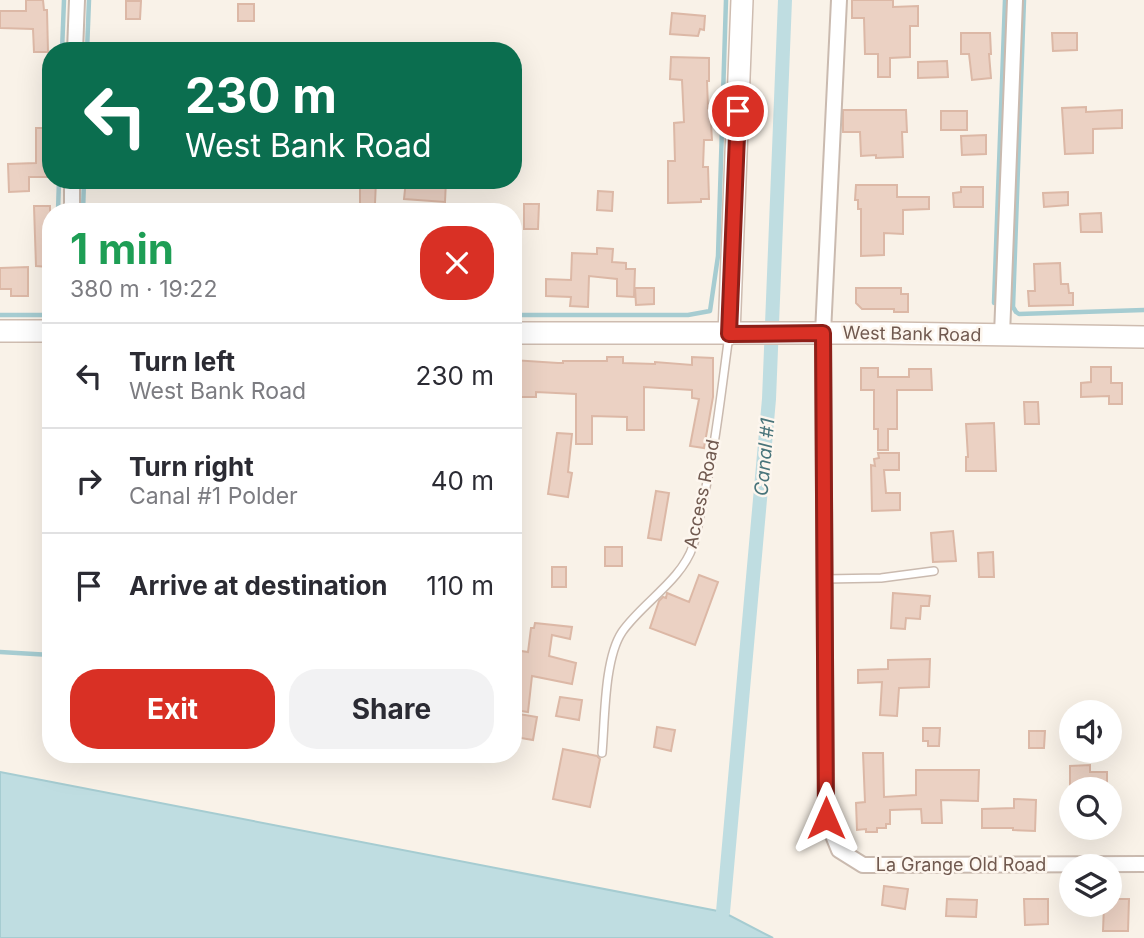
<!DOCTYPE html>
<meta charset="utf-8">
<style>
body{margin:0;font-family:Inter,sans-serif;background:#f2f2f3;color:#2b2b33;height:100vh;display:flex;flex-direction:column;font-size:26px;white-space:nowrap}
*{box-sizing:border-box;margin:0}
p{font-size:23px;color:#7c7c81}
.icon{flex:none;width:38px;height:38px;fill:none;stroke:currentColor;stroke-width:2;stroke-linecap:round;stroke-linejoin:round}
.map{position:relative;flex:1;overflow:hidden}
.drawer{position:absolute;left:42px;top:203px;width:480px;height:560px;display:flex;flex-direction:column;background:#fff;border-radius:28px;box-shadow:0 7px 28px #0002}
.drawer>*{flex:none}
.guide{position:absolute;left:42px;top:42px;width:480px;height:147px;border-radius:28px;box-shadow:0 7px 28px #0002;background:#0b6e4f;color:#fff;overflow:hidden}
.controls{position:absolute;left:1059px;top:700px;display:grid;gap:14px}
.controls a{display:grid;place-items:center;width:63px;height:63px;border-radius:50%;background:#fff;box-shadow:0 7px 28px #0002;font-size:35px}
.pin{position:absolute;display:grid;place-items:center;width:60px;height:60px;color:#fff;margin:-30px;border:4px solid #fff;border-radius:50%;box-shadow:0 2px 7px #0007}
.me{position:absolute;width:77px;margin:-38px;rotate:0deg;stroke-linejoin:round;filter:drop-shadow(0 0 5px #0008)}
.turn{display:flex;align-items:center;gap:24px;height:147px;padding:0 28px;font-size:32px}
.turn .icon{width:91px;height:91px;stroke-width:2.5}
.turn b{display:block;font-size:49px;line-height:60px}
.round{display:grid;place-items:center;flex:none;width:74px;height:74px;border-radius:28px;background:#f2f2f3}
.summary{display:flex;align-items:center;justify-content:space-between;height:119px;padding:0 28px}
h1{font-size:42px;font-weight:700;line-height:52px;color:#1e9e55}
.cta{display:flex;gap:14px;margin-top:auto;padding:14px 28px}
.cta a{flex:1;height:80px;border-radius:28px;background:#d93025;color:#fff;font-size:28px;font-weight:700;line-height:80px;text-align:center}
.cta a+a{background:#f2f2f3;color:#2b2b33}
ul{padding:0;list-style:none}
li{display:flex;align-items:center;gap:21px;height:105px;padding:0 28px;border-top:2px solid #e1e1e2}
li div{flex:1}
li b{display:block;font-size:26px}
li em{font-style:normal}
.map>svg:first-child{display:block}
</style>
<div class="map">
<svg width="1144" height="938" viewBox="0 0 1144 938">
<rect width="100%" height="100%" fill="#f9f2e8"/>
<path fill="#bfdde1" stroke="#a6ccd1" stroke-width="2" d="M0 772 723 912 773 938H0Z"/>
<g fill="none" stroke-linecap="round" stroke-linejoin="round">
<path stroke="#a6ccd1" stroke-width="4.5" d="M1024 0 1013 307 1016 312 1019 314 1144 310
M62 51 64 0
M87 51 89 0
M58 212 59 180
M83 212 84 180
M994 303 1005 0
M0 315H51
M513 315H688L710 311 718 256 726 0
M0 652 51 655"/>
<path stroke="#bfdde1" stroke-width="14" d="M723 912 769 399 785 0"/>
</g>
<path fill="#ebd1c3" stroke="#dcb8a6" stroke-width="2" d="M26 0H43L44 10H47L48 52H34L33 29 0 28V11H26Z
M852 0H893V7L918 6V26H910V57L890 58V77H878V54H865L864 18H852Z
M126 1H141L140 19H126Z
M238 4H254V21H238Z
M672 13 705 16 704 30 700 29 698 36 670 34Z
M961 33H990L991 54H989L991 78 972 80 969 54H961Z
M1052 33H1077V50L1053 51Z
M671 57 709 58V81H707L708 108 710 107 712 140H704L703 167H708L709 199H701V202L668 203V161H675L674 123 684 122 682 80 670 79Z
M947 61 948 77 918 78V62Z
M1086 107V112L1122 110V128L1093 129V153L1065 154 1062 108Z
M843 110H906L907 132H902L903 157 876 158V155L861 156 860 132H843Z
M941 111H967V130H941Z
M36 128H51L50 177H29V191L9 192 8 164 36 163Z
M986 135V154L962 155 961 136Z
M360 180H376L375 204H360Z
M406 180H446L445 202 404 199Z
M856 185H897V197H929V209L903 210V234L884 233V255L861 256V209H858V200H855Z
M961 187H983V207H954L953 193 961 192Z
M598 191 613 192 612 211 597 210Z
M1068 192V205L1044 207 1043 193Z
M524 204H539L538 229H524Z
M34 206H50V242H49L48 267 36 266Z
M1101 213 1102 232H1081L1080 214Z
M597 248 613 249 612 262 626 263V269H635L634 297 617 296V279L589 276 588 307 570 306 571 297 546 296V279L571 280 572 253 597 254Z
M1060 263 1061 284H1068L1069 293H1073V305L1029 306 1028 291H1035L1034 264Z
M28 267V296H11V289H0V268Z
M635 288H654V304L636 305Z
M856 288H901V294H908V312H894V309H862L856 303Z
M607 357H623V363L655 364V362L692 365V357L713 358V397L704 448 690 446 699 399 692 398V390L644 387V430H627V417L592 416V444H576V394L536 392V397H513V360L558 363H563V361H607Z
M1091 367H1111V383H1122V404H1109V396L1081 397V383L1091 382Z
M861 368H878V377H909V369H931L932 390H897V429H888V450H878V429H874V390H861Z
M1024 402H1038L1039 424H1025Z
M994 423 996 471H966V457H968L966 424Z
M557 433 572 434 568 472 572 473 568 497 548 494Z
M878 453H899V470H884L886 493H900V510L872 511 871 465 875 466 874 459 879 458Z
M656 491 669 493 661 540 648 538Z
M953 531 956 561 933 562 931 533Z
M605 547H622V566H605Z
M993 552 994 577H979L978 553Z
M552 567H566V587H552Z
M699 575 718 582 695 645 650 628 659 601 663 597 666 598 667 593 689 602Z
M893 593 930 596 929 606H921L920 619 906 618 905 629 891 628Z
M535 623 572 627 570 639 552 635 549 656 576 663 572 684 532 676 528 712 514 710 519 673H517L521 651 528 652 531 628H534Z
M930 659 929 687 899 688 897 716 880 715 882 682 858 683V670L888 669V660Z
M560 697 582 700 579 720 556 716Z
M519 714 537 717 533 740 515 737Z
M657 727 675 730 671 751 654 747Z
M923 728H940L939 746H928V741H923Z
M1029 731H1045L1044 748H1029Z
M563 749 597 756 600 759 590 807 553 799Z
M863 753H883L884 797 916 795V770H979L978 801 941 800 942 823H922L921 809 890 810V824H886V828H877V832H866V829L857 830 856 803 865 802Z
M1090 765V772H1107V789H1070V766Z
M1014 799 1036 800 1035 831 1013 830V828H982V809L1014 808Z
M884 886 908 889 905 909 882 905Z
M947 899 977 900 976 917 946 916Z
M1024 899H1048V924L1025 925Z
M1110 899H1129L1128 931H1103L1104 905H1110Z"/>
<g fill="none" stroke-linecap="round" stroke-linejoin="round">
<defs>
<path id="lane" d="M825 579 881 578 934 571
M602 753C605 720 604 659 622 632 642 603 681 581 693 546 697 534 699 521 701 509 715 452 721 393 729 335"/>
<path id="street" d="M839 0 823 333 826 818 839 850 863 865 1144 864
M75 51 77 0
M72 212V180
M1002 335 1015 0"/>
<path id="secondary" d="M0 331H51
M513 333H885L1144 337
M729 334 742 0"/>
</defs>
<use href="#lane" stroke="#cabaaf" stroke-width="10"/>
<use href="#street" stroke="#cabaaf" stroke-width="18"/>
<use href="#secondary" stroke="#cebcb0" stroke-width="24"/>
<use href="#lane" stroke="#fff" stroke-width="7"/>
<use href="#street" stroke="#fff" stroke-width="14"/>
<use href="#secondary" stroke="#fff" stroke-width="21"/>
</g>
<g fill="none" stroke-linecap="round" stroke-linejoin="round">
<defs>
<path id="route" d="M738 111 729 334 823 333 826 818"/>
</defs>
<use href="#route" stroke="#8d1f18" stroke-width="18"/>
<use href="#route" stroke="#d93025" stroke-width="12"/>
</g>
<g text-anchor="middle" stroke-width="5" stroke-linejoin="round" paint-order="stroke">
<g font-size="18" fill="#70594f" stroke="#fdf6ee">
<text transform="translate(912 334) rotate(1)" y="6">West Bank Road</text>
<text transform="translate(702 494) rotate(-78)" y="6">Access Road</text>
<text x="961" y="871">La Grange Old Road</text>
</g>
<g font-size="19" font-style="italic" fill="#48747a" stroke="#fdf6ee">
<text transform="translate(764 457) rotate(-85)" y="7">Canal #1</text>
</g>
</g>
</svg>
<div class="controls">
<a><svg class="icon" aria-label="sound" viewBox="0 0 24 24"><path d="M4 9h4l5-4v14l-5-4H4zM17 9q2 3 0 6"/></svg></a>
<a><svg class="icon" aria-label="search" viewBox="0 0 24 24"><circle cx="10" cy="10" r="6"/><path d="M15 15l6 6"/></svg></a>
<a><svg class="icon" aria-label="layers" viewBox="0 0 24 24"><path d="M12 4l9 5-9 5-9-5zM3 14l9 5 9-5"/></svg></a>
</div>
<div class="pin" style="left:738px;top:111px;background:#d93025"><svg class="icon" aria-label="arrive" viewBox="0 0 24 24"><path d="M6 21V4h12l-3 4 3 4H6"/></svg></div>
<svg class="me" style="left:826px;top:818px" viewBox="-20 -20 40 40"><path d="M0-17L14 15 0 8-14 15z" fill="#d93025" stroke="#fff" stroke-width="4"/></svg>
<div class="guide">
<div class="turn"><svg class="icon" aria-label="left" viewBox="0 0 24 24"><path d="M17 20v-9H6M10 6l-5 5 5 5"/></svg><div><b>230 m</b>West Bank Road</div></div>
</div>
<section class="drawer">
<div class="summary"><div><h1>1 min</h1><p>380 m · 19:22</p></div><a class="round" style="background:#d93025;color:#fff"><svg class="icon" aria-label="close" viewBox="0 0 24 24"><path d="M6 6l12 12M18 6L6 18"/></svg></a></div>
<ul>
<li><svg class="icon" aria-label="left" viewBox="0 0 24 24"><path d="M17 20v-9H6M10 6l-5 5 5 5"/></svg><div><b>Turn left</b><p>West Bank Road</p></div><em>230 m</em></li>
<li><svg class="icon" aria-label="right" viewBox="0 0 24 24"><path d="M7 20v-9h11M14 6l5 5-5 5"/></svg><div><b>Turn right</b><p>Canal #1 Polder</p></div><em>40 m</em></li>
<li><svg class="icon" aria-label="arrive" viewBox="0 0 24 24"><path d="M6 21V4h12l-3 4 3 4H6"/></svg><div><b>Arrive at destination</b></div><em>110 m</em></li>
</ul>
<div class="cta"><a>Exit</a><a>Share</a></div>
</section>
</div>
